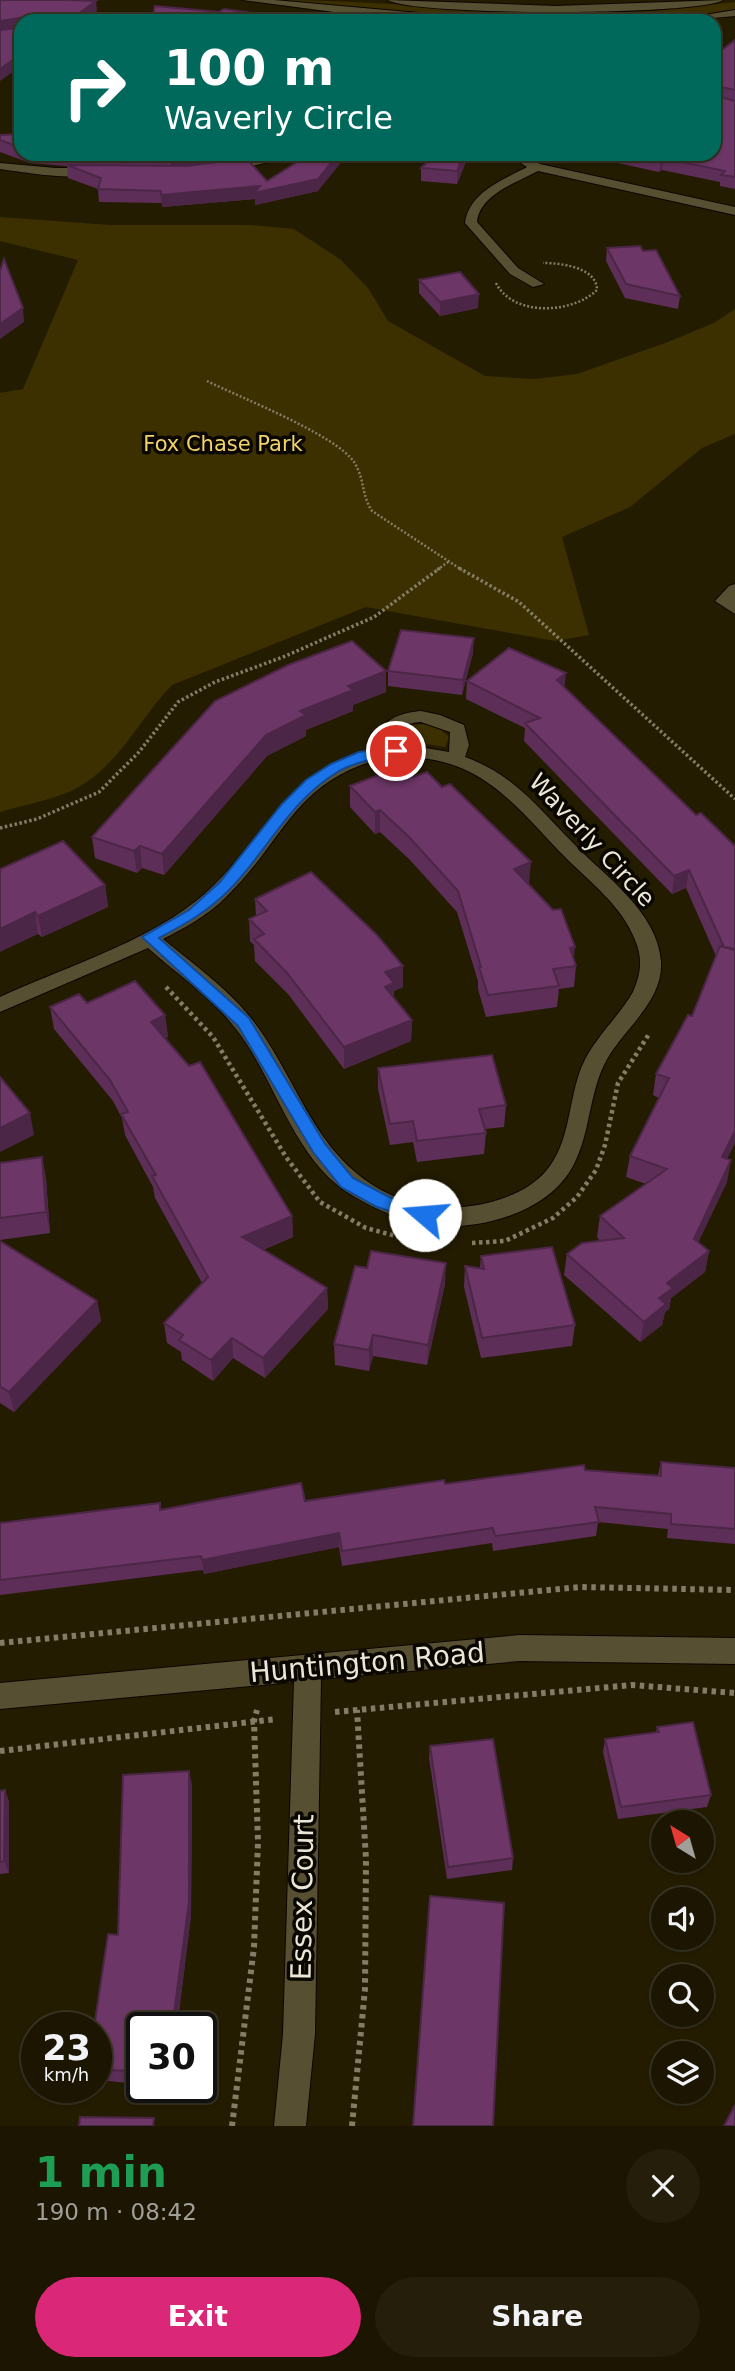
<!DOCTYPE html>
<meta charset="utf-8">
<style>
body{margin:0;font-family:"DejaVu Sans",sans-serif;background:#241e0b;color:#f1f3f6;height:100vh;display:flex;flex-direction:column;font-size:26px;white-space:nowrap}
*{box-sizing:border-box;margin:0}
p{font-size:23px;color:#a09f99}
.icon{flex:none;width:38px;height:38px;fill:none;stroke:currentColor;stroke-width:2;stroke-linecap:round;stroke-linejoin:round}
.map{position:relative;height:2126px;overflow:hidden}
.panel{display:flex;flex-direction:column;background:#1b1501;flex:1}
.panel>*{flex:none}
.hud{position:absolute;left:14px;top:14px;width:707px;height:147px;border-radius:21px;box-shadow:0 2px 5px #0004,0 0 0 2px #393423;background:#00695c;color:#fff;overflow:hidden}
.needle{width:46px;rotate:323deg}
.fabs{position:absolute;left:651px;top:1810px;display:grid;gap:14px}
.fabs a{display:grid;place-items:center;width:63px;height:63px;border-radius:50%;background:#1b1501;box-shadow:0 2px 5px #0004,0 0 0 2px #393423;font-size:35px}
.speed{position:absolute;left:21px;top:2012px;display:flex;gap:14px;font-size:35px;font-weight:700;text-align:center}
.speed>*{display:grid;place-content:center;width:91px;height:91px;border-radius:50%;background:#1b1501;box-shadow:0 2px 5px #0004,0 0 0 2px #393423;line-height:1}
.speed small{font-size:18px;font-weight:400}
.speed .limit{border:4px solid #111;border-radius:10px;background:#fff;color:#111}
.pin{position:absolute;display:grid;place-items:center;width:60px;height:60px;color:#fff;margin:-30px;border:4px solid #fff;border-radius:50%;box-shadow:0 2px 7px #0007}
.me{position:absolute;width:77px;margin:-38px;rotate:288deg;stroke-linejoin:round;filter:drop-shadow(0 0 5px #0008)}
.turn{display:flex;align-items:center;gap:24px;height:147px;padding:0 35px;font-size:32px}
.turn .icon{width:91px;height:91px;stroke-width:2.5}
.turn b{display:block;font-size:49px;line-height:60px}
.round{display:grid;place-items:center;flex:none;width:74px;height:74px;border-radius:37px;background:#241e0b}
.headline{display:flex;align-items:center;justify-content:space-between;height:119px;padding:0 35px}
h1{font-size:42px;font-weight:700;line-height:52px;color:#1e9e55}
.primary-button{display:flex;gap:14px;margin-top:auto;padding:14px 35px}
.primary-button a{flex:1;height:80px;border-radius:42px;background:#db2777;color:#fff;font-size:28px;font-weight:700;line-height:80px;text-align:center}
.primary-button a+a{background:#241e0b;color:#f1f3f6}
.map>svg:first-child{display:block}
</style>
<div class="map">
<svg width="735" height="2126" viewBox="0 0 735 2126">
<rect width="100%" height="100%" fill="#241c01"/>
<path fill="#3d3000" d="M275 0C367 0 459 10 552 11L560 16C545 32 311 4 275 0Z
M735 2V10L643 21H584L581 17 586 13 653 11Z
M0 217 110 225H250L294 229 341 260 368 288 388 321 485 376 535 379 577 374 668 342 714 323 735 309V434L702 448 630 507 562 537 589 635 555 641 366 607 172 685C141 717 121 761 82 785 63 798 23 805 0 812V393L23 389 78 260 0 241Z
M429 724 438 727 449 737 445 747 400 740 399 733 411 725Z"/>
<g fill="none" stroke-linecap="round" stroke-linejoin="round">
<defs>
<path id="minor" d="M242 0H274L475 18 480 21 372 17Z
M388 0 556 6 723 0C699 16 412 16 388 0Z
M735 10V16L681 21 686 18Z
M266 154H279L269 162 226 172 220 169Z
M507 154H521L540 164 735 207V215L538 171C516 183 480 194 477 222L518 268 544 284 533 287 510 274 465 223C469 192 503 180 527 167Z
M0 163 56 168H95L101 171C84 183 22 172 0 169Z
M735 584V614L715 601 729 586Z
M421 711 440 715 464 725 469 745 465 757C482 763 498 772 512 783 535 801 554 824 575 845 606 877 657 912 661 961 664 1003 620 1031 604 1065 589 1096 590 1133 574 1164 550 1213 477 1232 426 1225 401 1221 376 1209 355 1197 294 1163 277 1081 236 1029 212 997 177 974 148 948L0 1012V997C61 969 129 948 184 910 257 861 278 770 372 750 377 723 395 713 421 711ZM421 722 450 732 449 752 414 746H390C393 729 405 723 421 722ZM392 756C419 756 446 760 470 772 509 792 536 828 566 858 591 883 622 906 635 940 643 959 641 973 633 992 618 1018 594 1038 582 1066 568 1099 571 1142 546 1171 528 1192 498 1202 471 1206 442 1210 415 1207 389 1194 312 1157 299 1078 250 1017 226 987 193 964 163 939 185 928 208 915 225 898 289 836 293 778 392 756Z
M520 1635 735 1638V1664L520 1661 321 1679 315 2034 306 2126H274L283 2034 294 1682 0 1709V1683Z"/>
</defs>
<use href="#minor" stroke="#0d0600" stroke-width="2"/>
<path stroke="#837d67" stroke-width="2.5" stroke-dasharray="2 2" stroke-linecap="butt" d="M496 283C513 317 572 314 597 290 597 267 560 263 543 263
M207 381C239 397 336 435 354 462 365 479 361 494 372 511L462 570
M437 570 448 562"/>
<path stroke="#837d67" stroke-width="3.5" stroke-dasharray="2.5 2.5" stroke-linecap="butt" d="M459 568 519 602 735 799
M0 828 37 819 99 792 139 752 178 702 215 682 283 657 374 617 440 568"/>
<path stroke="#837d67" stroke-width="4.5" stroke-dasharray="3.5 3.5" stroke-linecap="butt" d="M166 987 213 1037 286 1157 320 1202 366 1228 418 1242
M472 1243 505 1241 553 1218 577 1197 596 1170 605 1145 618 1083 649 1034"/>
<path stroke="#837d67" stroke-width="6" stroke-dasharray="4.5 4.5" stroke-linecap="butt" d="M0 1643 580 1587 735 1590
M335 1712 632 1685 735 1693
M0 1751 277 1719
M232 2126 254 1947 258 1842 254 1721 257 1710
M352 2126 365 1989 366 1859 357 1710"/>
<use href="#minor" fill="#574f32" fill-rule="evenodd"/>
</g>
<path fill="#5d2e58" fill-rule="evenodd" d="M735 40V189L720 186V182L662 170 659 172 577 154H714V56Z
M21 134V154H236V159L267 181 318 191 255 205V199L162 207V203L99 202 98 189 68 178 67 166 30 163 0 152V135ZM225 161 187 166H181Z
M436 154H469L457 184 421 181V168Z
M607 248 643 251 680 296 678 309 625 298 606 261Z
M419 280 478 308 440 316 419 293Z
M473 653 462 695 388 686V671Z
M386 671V692L353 705V711L306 730V736L267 756 164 875 142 868 137 873 95 858 92 837Z
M467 681 564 687 696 815 735 846V1143L727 1159V1182L698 1242 709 1251 705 1272 671 1298 669 1309 665 1312 662 1325 640 1342 564 1275 567 1254 600 1241 597 1237 600 1216 646 1184 626 1177 630 1156 659 1098 653 1095 656 1074 692 1016 716 956 686 888 672 894 524 741 525 728 466 699Z
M413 777 529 884 574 958 576 966 574 987 559 989 557 1007 486 1017 478 989V981L457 912 410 860 380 832 375 834 350 807V786Z
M0 869 105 885 108 907 42 937 38 934Z
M255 899 403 987 394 991V998L412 1020 411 1041 344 1069 288 994 255 961 254 945 250 941 249 919 256 916Z
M87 1003 165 1015 168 1037 165 1038 292 1216 293 1237 263 1250 327 1288 328 1309 265 1378 233 1358 213 1381 182 1360 181 1352 167 1343 164 1323 202 1283 155 1198 153 1187 125 1135 122 1118 113 1101 54 1029 50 1007Z
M378 1068 506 1105 504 1127 485 1129 486 1133 484 1154 417 1162 413 1142 390 1145 378 1089Z
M42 1157 46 1179 50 1233 0 1240V1163Z
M0 1241 97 1301 101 1321 14 1412 0 1403Z
M481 1256 575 1325 572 1346 481 1358 464 1287 465 1266 480 1268Z
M445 1284 427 1365 373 1356 369 1371 335 1365 334 1344Z
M661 1462 735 1468V1544L667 1538 668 1529 598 1522 596 1536 493 1551 492 1543 342 1566 339 1547 204 1574 203 1570 0 1595V1523L160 1503 161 1510 305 1501 445 1484 585 1470 658 1475Z
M657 1727 711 1795 707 1807 618 1819 603 1752 605 1739 656 1733Z
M430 1746 513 1858 512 1870 447 1879 429 1758Z
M192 1785 191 1916 177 2028H142V2084L96 2080V2028L118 1935Z
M5 1790 9 1802V1873L0 1874V1791Z"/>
<path fill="#4c2647" d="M96 1 97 11 84 21H68Z
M20 18 21 28 0 32V21Z
M21 54V66L0 81V69Z
M177 154H236V160L171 167 170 155Z
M338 154H348L318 191 255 205V199L162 207 161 195 260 186Z
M464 154H469L457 184V171Z
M664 158 662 170 659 172 661 161Z
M479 294 478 308 440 316V302Z
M23 308 24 322 0 339V324Z
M474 638 473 653 462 695 463 680Z
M386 671V692L353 705V711L306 730V736L267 756 164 875 162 854 266 735 300 711 348 686Z
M566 673 564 691 557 680Z
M380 810V832L375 834V812Z
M140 846 142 868 137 873 134 851Z
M531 862 529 884 513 891 514 869Z
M689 870 686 888 672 894 674 876Z
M105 885 108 907 42 937 38 916Z
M35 912 38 934 0 952V929Z
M575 947 573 966 570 948Z
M403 966V987L394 991V1005L385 1008V972Z
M165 1015 168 1037 154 1043 151 1022Z
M412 1020 411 1041 344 1069V1047Z
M30 1113 34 1135 0 1152V1128Z
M735 1131V1143L717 1178 722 1157Z
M42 1157 46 1179 50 1233 46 1212Z
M731 1160 727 1182 690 1260 694 1239Z
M292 1216 293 1237 244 1257 242 1237Z
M709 1251 705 1272 671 1298 669 1309 665 1312 662 1325 640 1342 644 1322 659 1298 667 1283Z
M446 1263 445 1284 427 1365 428 1345Z
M327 1288 328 1309 265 1378 263 1358Z
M97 1301 101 1321 14 1412 9 1392Z
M373 1335V1356L369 1371V1350Z
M232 1338 233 1358 213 1381 211 1360Z
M339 1533V1547L204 1574 202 1560Z
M189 1771 192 1785 191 1916 177 2028H172Z
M5 1790 9 1802V1873L4 1861Z"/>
<path fill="#6c3666" stroke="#4c2647" stroke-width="2" d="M0 0H69L96 1 68 21H21V25L20 18 0 21Z
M155 6 219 12 224 9 260 14 261 21H151Z
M21 28V54L0 69V30Z
M735 40V90L716 86 714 92V56Z
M714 95 735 101V177L721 175 725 171 664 158 661 161 630 154H714Z
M21 134V148L0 140V135Z
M82 154H177L170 155Z
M310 154H338L318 179 254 193 260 186 161 195V191L98 189 101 178 67 165 187 166 246 158 267 181Z
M436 154H464L457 171 421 168Z
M640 246 643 251 656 250 680 296 626 284 607 248Z
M4 259 23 308 0 324V271Z
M460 272 479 294 440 302 419 280Z
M401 630 474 638 463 680 388 671Z
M352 641 386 671 348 686 353 690 300 711 306 715 266 735 162 854 140 846 134 851 92 837 215 701 288 665Z
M509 648 566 673 557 680 696 815 701 813 735 846V949L724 947 689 870 674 876 525 723 540 718 467 681Z
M402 766 413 777 427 772 442 787 450 784 531 862 514 869 553 910 561 909 575 947 570 948 576 966 553 969 559 986 488 995 479 967H481L458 891 410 838 380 810 375 812 350 786Z
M63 841 105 885 38 916 35 912 0 929V869Z
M311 872 377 935 403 966 385 972 394 983 385 987 412 1020 344 1047 287 973 254 939 264 934 249 919 267 911 255 899Z
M720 946 735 950V1131L722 1157 731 1160 694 1239 709 1251 667 1283 673 1288 659 1298 666 1304 644 1322 567 1254 582 1243 624 1238 600 1216 667 1169 630 1156 669 1078 656 1074 688 1015 692 1016Z
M135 981 165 1015 151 1022 189 1066 200 1062 292 1216 242 1237 327 1288 263 1358 232 1338 211 1360 179 1340 183 1335 164 1323 208 1277 152 1176 156 1175 121 1114 128 1112 110 1080 50 1007 79 994 87 1003Z
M492 1055 506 1105 479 1109 486 1133 417 1141 413 1121 390 1124 378 1068Z
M0 1077 30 1113 0 1128Z
M42 1157 46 1212 0 1218V1163Z
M0 1241 97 1301 9 1392 0 1386Z
M552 1247 575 1325 482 1338 465 1266 484 1269 481 1256Z
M371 1251 446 1263 428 1345 373 1335 369 1350 334 1344 355 1266 367 1268Z
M661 1462 735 1468V1529L671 1524V1514L595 1507 599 1522 495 1536 493 1528 342 1551 339 1533 202 1560 201 1556 0 1580V1523L160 1503V1510L301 1483 305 1501 444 1480 445 1484 584 1465 585 1470 661 1476Z
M693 1722 711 1795 621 1807 605 1739 659 1732 657 1727Z
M493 1739 513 1858 448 1867 430 1746Z
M189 1771V1902L172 2028H142V2072L96 2069V2028H94L108 1934 118 1935 123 1775Z
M5 1790 4 1861 0 1862V1791Z
M430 1896 504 1903 493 2126H413Z
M735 2105V2126H724Z
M80 2117 154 2118 153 2126H79Z"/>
<path fill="#1a73e8" stroke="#114b97" stroke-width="2" d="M396 747 401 748V754C379 759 359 760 339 771 290 800 268 850 230 889 209 911 185 924 159 938L249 1018 325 1144 353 1178 389 1197 431 1211 433 1215 425 1222 377 1207 341 1187 313 1152 238 1026 142 937 189 910 220 882 282 804 306 780 331 764 359 752Z"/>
<g text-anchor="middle" stroke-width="7" stroke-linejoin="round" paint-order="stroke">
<g font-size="21" fill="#f2d368" stroke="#0a0701">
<text x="223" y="451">Fox Chase Park</text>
</g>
<g font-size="24" fill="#ebe6d6" stroke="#0a0701">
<text transform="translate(592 840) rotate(47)" y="8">Waverly Circle</text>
</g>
<g font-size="28" fill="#ebe6d6" stroke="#0a0701">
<text transform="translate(367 1662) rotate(-5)" y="10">Huntington Road</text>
<text transform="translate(302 1897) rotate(-89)" y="10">Essex Court</text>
</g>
</g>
</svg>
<div class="fabs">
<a><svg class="needle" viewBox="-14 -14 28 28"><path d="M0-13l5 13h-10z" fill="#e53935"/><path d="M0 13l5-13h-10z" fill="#a09f99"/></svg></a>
<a><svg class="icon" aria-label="sound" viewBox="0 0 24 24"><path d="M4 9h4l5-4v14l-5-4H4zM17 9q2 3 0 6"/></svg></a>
<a><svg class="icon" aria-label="search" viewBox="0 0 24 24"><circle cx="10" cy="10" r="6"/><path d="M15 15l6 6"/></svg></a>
<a><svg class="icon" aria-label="layers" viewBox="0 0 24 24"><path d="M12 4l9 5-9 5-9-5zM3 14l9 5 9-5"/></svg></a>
</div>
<div class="speed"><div>23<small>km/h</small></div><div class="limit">30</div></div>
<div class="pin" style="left:396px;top:751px;background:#d93025"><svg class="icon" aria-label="arrive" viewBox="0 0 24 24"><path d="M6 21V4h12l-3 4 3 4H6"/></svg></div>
<svg class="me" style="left:425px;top:1215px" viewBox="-20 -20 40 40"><circle r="19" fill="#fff"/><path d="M0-13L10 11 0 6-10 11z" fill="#1a73e8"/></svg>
<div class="hud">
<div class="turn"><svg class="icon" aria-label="right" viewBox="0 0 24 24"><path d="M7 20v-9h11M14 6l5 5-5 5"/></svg><div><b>100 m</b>Waverly Circle</div></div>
</div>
</div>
<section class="panel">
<div class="headline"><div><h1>1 min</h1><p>190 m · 08:42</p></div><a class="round"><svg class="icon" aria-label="close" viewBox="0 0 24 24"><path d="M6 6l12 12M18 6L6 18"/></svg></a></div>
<div class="primary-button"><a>Exit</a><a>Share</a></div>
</section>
